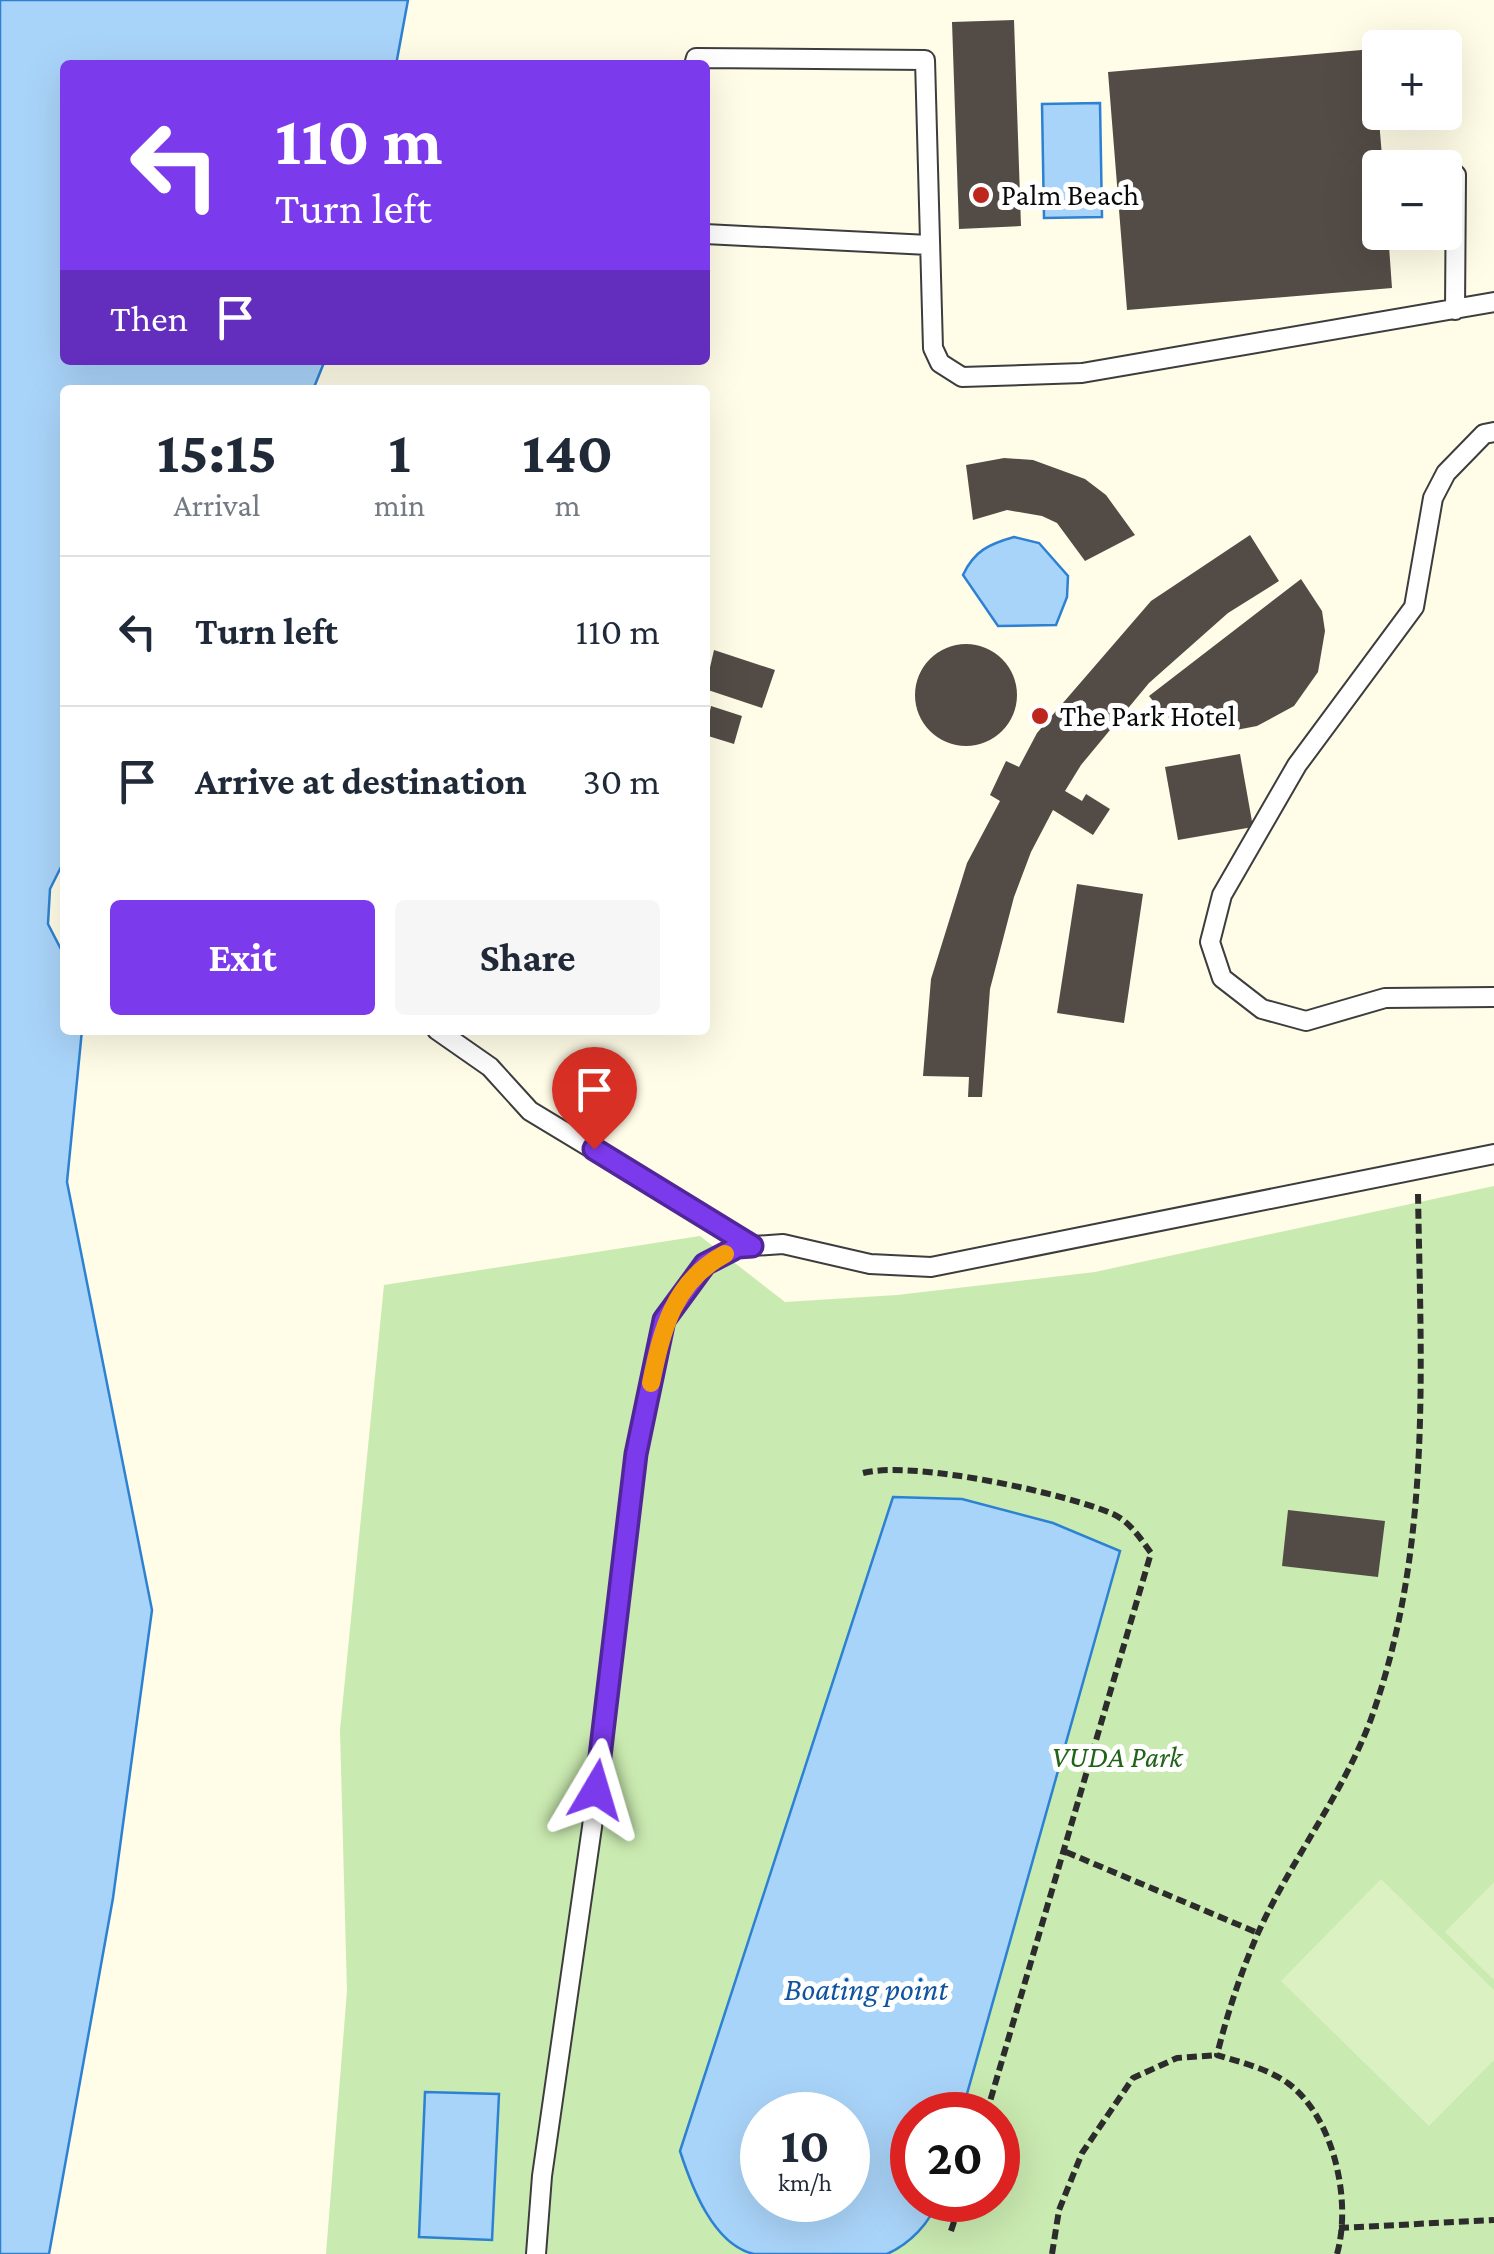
<!DOCTYPE html>
<meta charset="utf-8">
<style>
body{margin:0;font-family:"Crimson Pro",serif;background:#f6f6f7;color:#1f2937;height:100vh;display:flex;flex-direction:column;font-size:38px;white-space:nowrap}
*{box-sizing:border-box;margin:0}
p{font-size:32px;color:#747a83}
.icon{flex:none;width:55px;height:55px;fill:none;stroke:currentColor;stroke-width:2;stroke-linecap:round;stroke-linejoin:round}
.map{position:relative;flex:1;overflow:hidden}
.panel{position:absolute;left:60px;top:385px;width:650px;height:650px;display:flex;flex-direction:column;background:#fff;border-radius:10px;box-shadow:0 10px 40px #0002}
.panel>*{flex:none}
.guide{position:absolute;left:60px;top:60px;width:650px;height:305px;border-radius:10px;box-shadow:0 10px 40px #0002;background:#7c3aed;color:#fff;overflow:hidden}
.controls{position:absolute;left:1362px;top:30px;display:grid;gap:20px}
.controls a{display:grid;place-items:center;width:100px;height:100px;border-radius:10px;background:#fff;box-shadow:0 10px 40px #0002;font-size:50px}
.speed{position:absolute;left:740px;top:2092px;display:flex;gap:20px;font-size:50px;font-weight:700;text-align:center}
.speed>*{display:grid;place-content:center;width:130px;height:130px;border-radius:50%;background:#fff;box-shadow:0 10px 40px #0002;line-height:1}
.speed small{font-size:25px;font-weight:400}
.speed .limit{border:15px solid #d22;background:#fff;color:#111}
.pin{position:absolute;display:grid;place-items:center;width:85px;height:85px;color:#fff;margin:-102px -42px;border-radius:50% 50% 50% 0;rotate:-45deg;box-shadow:0 0 10px #0007}
.pin .icon{rotate:45deg}
.me{position:absolute;width:110px;margin:-55px;rotate:7deg;stroke-linejoin:round;filter:drop-shadow(0 0 8px #0008)}
.turn{display:flex;align-items:center;gap:35px;height:210px;padding:0 50px;font-size:45px}
.turn .icon{width:130px;height:130px;stroke-width:2.5}
.turn b{display:block;font-size:70px;line-height:85px}
.then{display:flex;align-items:center;height:95px;padding:0 50px;background:#0003;gap:20px;font-size:38px}
.eta{display:flex;justify-content:space-evenly;align-items:center;height:170px;text-align:center}
.eta b{font-size:60px;font-weight:700;line-height:70px}
.cta{display:flex;gap:20px;margin-top:auto;padding:20px 50px}
.cta a{flex:1;height:115px;border-radius:10px;background:#7c3aed;color:#fff;font-size:40px;font-weight:700;line-height:115px;text-align:center}
.cta a+a{background:#f6f6f7;color:#1f2937}
ul{padding:0;list-style:none}
li{display:flex;align-items:center;gap:30px;height:150px;padding:0 50px;border-top:2px solid #e0e1e3}
li div{flex:1}
li b{display:block;font-size:38px}
li em{font-style:normal}
.map>svg:first-child{display:block}
</style>
<div class="map">
<svg width="1494" height="2254" viewBox="0 0 1494 2254">
<rect width="100%" height="100%" fill="#fffce7"/>
<path fill="#c9eab0" fill-rule="evenodd" d="M1494 1186V2254H326L347 1991 340 1730 384 1285 700 1236 785 1302 897 1295 1095 1272ZM762 2115H848V2200H762ZM912 2115H998V2200H912Z"/>
<path fill="#dcf1c2" d="M1381 1879 1494 1990V2060L1429 2126 1281 1981Z
M1494 1882V1980L1445 1932Z"/>
<path fill="#a9d4f9" stroke="#2d81d3" stroke-width="2.5" fill-rule="evenodd" d="M0 0H408L396 65H65V360H325L313 390H65V859L50 889 48 924 65 957V1030H82L67 1182 152 1610 113 1898 49 2254H0Z
M1100 103 1102 217 1044 218 1042 104Z
M1014 537 1039 543 1068 576 1067 597 1056 625 998 626 963 575C974 551 989 544 1014 537Z
M893 1497 962 1499 1053 1523 1120 1551 961 2115H912V2200H937C931 2223 909 2244 887 2254 852 2254 785 2254 754 2254 713 2245 691 2185 680 2151ZM848 2115V2200H762V2115Z
M425 2092 499 2094 492 2240 419 2237Z"/>
<path fill="#534c46" d="M1014 20 1021 226 959 229 952 22Z
M1373 49 1383 168 1380 232H1388L1392 288 1127 310 1108 72Z
M1004 458 1033 460 1085 479 1106 495 1135 535 1085 561 1057 523 1042 516 1007 510 973 520 966 465Z
M1250 535 1279 581 1228 613 1149 683 1081 765 1065 791 1082 801 1086 794 1110 809 1093 835 1053 810 1031 852 1014 897 990 989 982 1097H968L969 1077 923 1076 931 979 967 863 1000 801 990 795 1006 761 1019 767 1037 733 1151 601Z
M1301 579 1322 611 1325 631 1318 672 1294 706 1257 726 1236 730 1185 726 1165 716 1149 696Z
M915 695a51 51 0 1 1 102 0a51 51 0 1 1-102 0Z
M714 650 775 670 762 708 705 689Z
M711 706 742 716 734 744 705 735Z
M1240 754 1253 827 1178 840 1165 767Z
M1077 884 1143 894 1124 1023 1057 1013Z
M1288 1510 1385 1521 1378 1577 1282 1566Z"/>
<g fill="none" stroke-linecap="round" stroke-linejoin="round">
<defs>
<path id="service" d="M694 65 696 58 925 60 933 348 940 363 962 377 1082 373 1494 302
M705 234 929 245
M1455 310 1456 175
M1494 432 1484 434 1446 473 1433 498 1414 607 1297 765 1222 895 1210 942 1222 978 1262 1009 1306 1021 1385 998 1494 997
M437 1030 490 1067 530 1111 752 1245
M536 2254 542 2176 592 1827 636 1454 664 1320 705 1264 738 1247 783 1244 870 1264 931 1267 1494 1154"/>
</defs>
<use href="#service" stroke="#3d3d3d" stroke-width="22"/>
<path stroke="#2c2c2c" stroke-width="6" stroke-dasharray="10 5" stroke-linecap="butt" d="M863 1473C913 1460 1064 1493 1113 1514 1129 1521 1141 1539 1151 1553L986 2115
M1066 1852 1258 1933
M1339 2228 1494 2220
M951 2231 961 2200
M1052 2254 1059 2210 1082 2153 1133 2078 1177 2058 1217 2055
M1337 2254C1352 2201 1334 2118 1289 2084 1269 2069 1240 2062 1217 2055 1227 2014 1241 1972 1258 1933 1291 1860 1343 1794 1371 1719 1432 1550 1421 1370 1418 1194"/>
<use href="#service" stroke="#fff" stroke-width="18"/>
</g>
<g fill="none" stroke-linecap="round" stroke-linejoin="round">
<defs>
<path id="route" d="M594 1149 752 1246 738 1247 705 1264 664 1320 636 1454 596 1790"/>
</defs>
<use href="#route" stroke="#51269a" stroke-width="25"/>
<use href="#route" stroke="#7c3aed" stroke-width="18"/>
<path stroke="#f59e0b" stroke-width="18" d="M651 1383C662 1330 673 1282 725 1254"/>
</g>
<g fill="#be251d" stroke="#fff" stroke-width="4">
<circle cx="981" cy="195" r="10"/>
<circle cx="1040" cy="716" r="10"/>
</g>
<g text-anchor="middle" stroke-width="10" stroke-linejoin="round" paint-order="stroke">
<g font-size="30" fill="#0a0a0a" stroke="#fff" text-anchor="start">
<text x="1001" y="205">Palm Beach</text>
<text x="1060" y="726">The Park Hotel</text>
</g>
<g font-size="30" font-style="italic" fill="#216319" stroke="#fff">
<text x="1117" y="1767">VUDA Park</text>
</g>
<g font-size="32" font-style="italic" fill="#10539f" stroke="#fff">
<text x="866" y="2000">Boating point</text>
</g>
</g>
</svg>
<div class="controls">
<a>+</a>
<a>−</a>
</div>
<div class="speed"><div>10<small>km/h</small></div><div class="limit">20</div></div>
<div class="pin" style="left:594px;top:1149px;background:#d93025"><svg class="icon" aria-label="arrive" viewBox="0 0 24 24"><path d="M6 21V4h12l-3 4 3 4H6"/></svg></div>
<svg class="me" style="left:596px;top:1790px" viewBox="-20 -20 40 40"><path d="M0-17L14 15 0 8-14 15z" fill="#7c3aed" stroke="#fff" stroke-width="4"/></svg>
<div class="guide">
<div class="turn"><svg class="icon" aria-label="left" viewBox="0 0 24 24"><path d="M17 20v-9H6M10 6l-5 5 5 5"/></svg><div><b>110 m</b>Turn left</div></div>
<div class="then">Then<svg class="icon" aria-label="arrive" viewBox="0 0 24 24"><path d="M6 21V4h12l-3 4 3 4H6"/></svg></div>
</div>
<section class="panel">
<div class="eta">
<div><b>15:15</b><p>Arrival</p></div>
<div><b>1</b><p>min</p></div>
<div><b>140</b><p>m</p></div>
</div>
<ul>
<li><svg class="icon" aria-label="left" viewBox="0 0 24 24"><path d="M17 20v-9H6M10 6l-5 5 5 5"/></svg><div><b>Turn left</b></div><em>110 m</em></li>
<li><svg class="icon" aria-label="arrive" viewBox="0 0 24 24"><path d="M6 21V4h12l-3 4 3 4H6"/></svg><div><b>Arrive at destination</b></div><em>30 m</em></li>
</ul>
<div class="cta"><a>Exit</a><a>Share</a></div>
</section>
</div>
